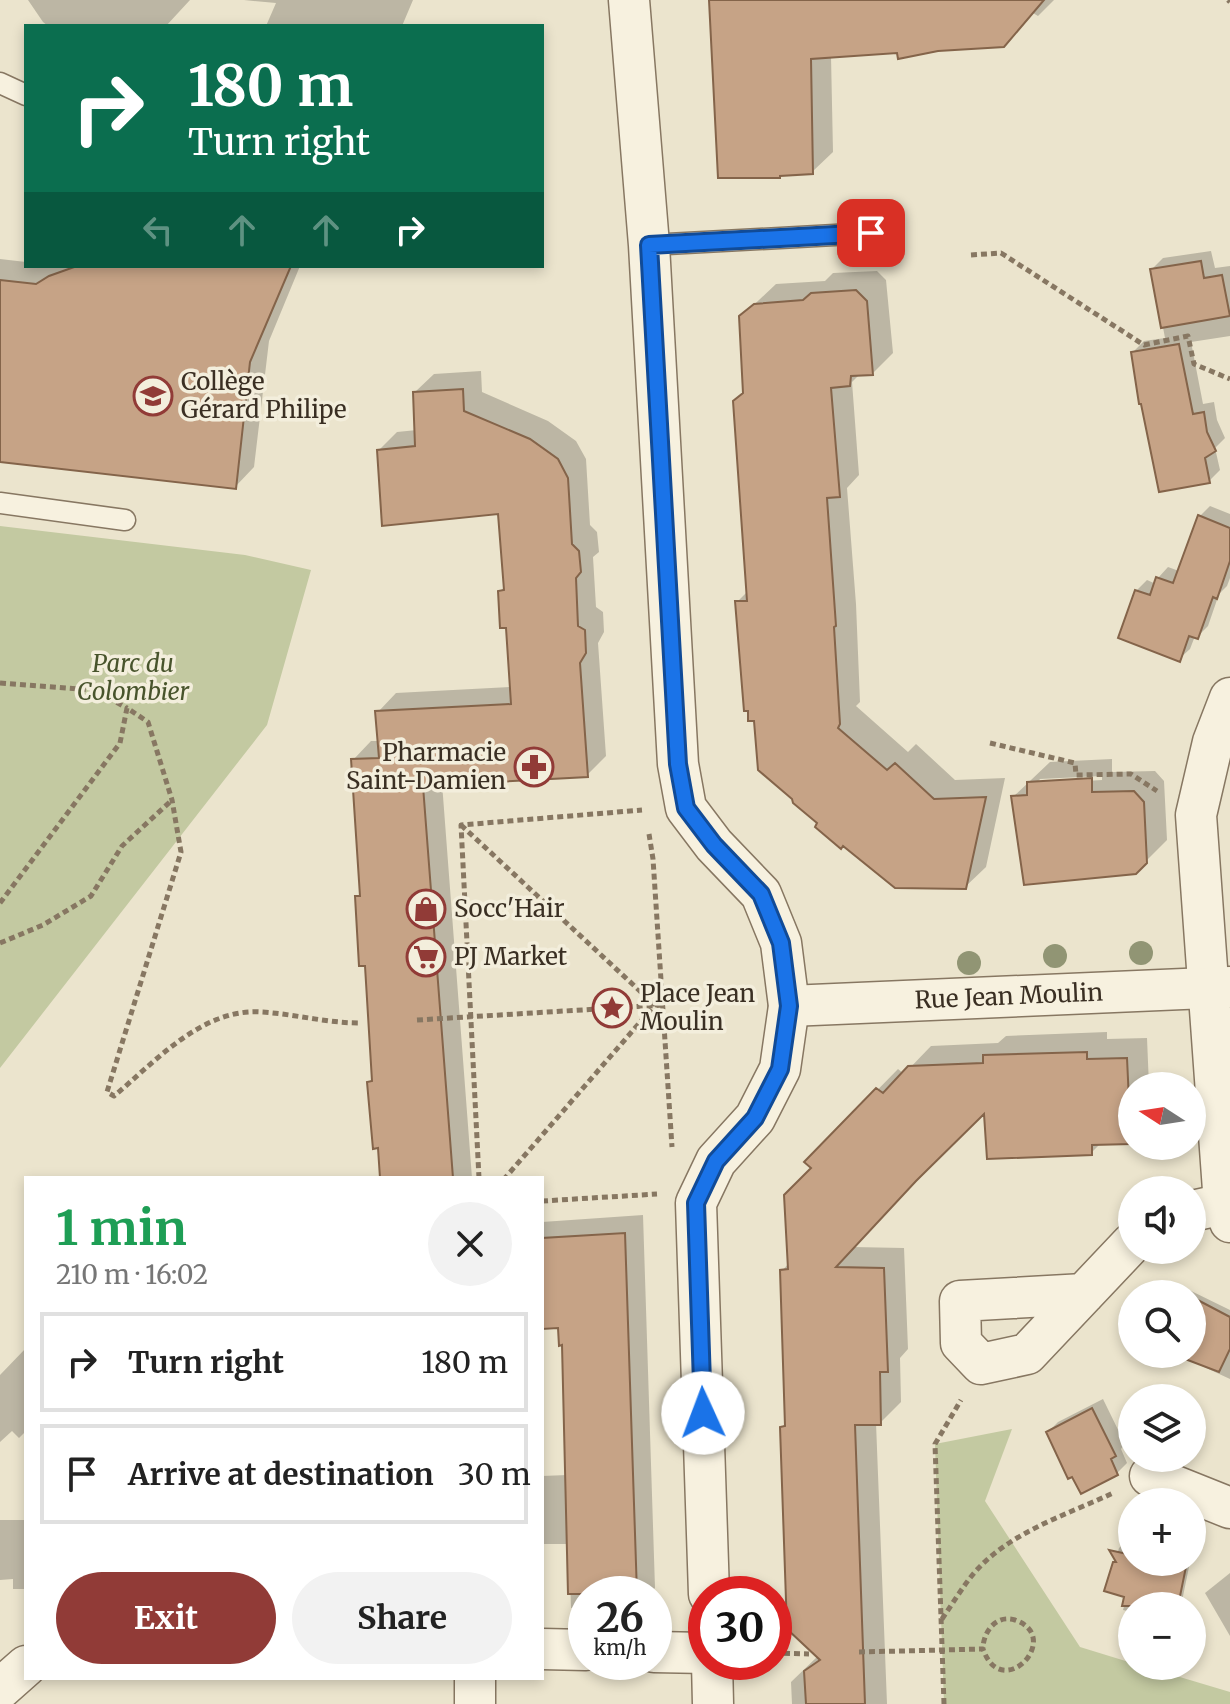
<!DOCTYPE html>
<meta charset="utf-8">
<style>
body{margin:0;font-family:Merriweather,serif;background:#f2f2f2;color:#222;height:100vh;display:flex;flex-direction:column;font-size:30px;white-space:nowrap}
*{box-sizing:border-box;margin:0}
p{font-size:26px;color:#767676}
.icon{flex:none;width:44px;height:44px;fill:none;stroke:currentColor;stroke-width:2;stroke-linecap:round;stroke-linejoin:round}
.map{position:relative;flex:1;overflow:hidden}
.details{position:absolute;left:24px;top:1176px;width:520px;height:504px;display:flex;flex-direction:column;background:#fff;border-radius:0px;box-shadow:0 4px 12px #0003}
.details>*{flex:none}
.hud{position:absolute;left:24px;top:24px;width:520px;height:244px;border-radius:0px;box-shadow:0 4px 12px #0003;background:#0b6e4f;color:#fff;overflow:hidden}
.needle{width:52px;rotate:282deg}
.controls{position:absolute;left:1118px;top:1072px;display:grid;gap:16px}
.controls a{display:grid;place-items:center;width:88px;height:88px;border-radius:50%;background:#fff;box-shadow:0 4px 12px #0003;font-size:40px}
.speed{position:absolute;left:568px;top:1576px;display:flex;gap:16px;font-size:40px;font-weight:700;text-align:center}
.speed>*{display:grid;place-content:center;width:104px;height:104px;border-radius:50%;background:#fff;box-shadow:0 4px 12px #0003;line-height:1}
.speed small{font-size:20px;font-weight:400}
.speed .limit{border:12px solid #d22;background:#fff;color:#111}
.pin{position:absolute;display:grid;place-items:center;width:68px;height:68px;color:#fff;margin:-34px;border-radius:16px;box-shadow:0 4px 12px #0006}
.me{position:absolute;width:88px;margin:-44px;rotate:358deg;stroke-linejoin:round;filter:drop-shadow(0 0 6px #0008)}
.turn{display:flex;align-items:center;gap:28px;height:168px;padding:0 32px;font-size:36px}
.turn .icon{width:104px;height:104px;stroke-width:2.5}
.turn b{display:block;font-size:56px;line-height:68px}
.lanes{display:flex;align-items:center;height:76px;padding:0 32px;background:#0003;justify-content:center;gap:40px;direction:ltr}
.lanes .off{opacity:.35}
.round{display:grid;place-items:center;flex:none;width:84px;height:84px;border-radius:42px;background:#f2f2f2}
.head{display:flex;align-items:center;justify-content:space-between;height:136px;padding:0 32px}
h1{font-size:48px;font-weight:700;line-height:60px;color:#1e9e55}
.cta{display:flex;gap:16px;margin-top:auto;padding:16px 32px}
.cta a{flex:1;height:92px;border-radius:48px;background:#913b37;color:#fff;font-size:32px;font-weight:700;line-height:92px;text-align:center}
.cta a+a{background:#f2f2f2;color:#222}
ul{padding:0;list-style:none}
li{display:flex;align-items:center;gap:24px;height:100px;margin:0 16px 12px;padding:0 16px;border:4px solid #e0e0e0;border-radius:0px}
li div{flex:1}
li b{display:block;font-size:30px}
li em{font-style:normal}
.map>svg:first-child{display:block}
</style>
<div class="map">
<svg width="1230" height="1704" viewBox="0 0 1230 1704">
<rect width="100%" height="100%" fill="#ebe4cd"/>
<path fill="#c3c9a1" d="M0 526 245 555 311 570 267 725 0 1068Z
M1012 1429 985 1501 1080 1647 1132 1663V1666H1143L1230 1692V1704H944L935 1444Z"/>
<path fill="#0003" fill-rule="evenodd" d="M28 0H190L166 26H48L43 22Z
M244 0H413L402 26H266L276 3Z
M711 0H1054L1038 16 1033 13 1003 45 831 56 833 152 812 172Z
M1211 251 1215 268 1230 266V336L1191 342 1203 404 1214 402 1217 420 1225 438 1215 448 1220 470 1209 481 1133 352 1144 341 1165 338 1152 269 1163 258Z
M0 259 26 262V266H300L269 341 254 467 235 487 0 460Z
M877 271 886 280 893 353 873 373 860 374 852 382 859 475 847 488 856 604 860 702 856 706 908 752 916 744 955 780 1005 778 986 867 965 887 755 719 737 602 748 591 745 392 741 317 776 284 825 281 833 273Z
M481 371 482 392 548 421 576 441 586 459 590 525 597 532 599 552 593 557 596 607 603 612 604 632 598 643 606 756 587 775 442 783 472 1178H382L369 1082 374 1078 367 964 357 897 361 893 353 760 371 741H380L378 712 396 693 512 687 508 626 500 591 506 586 500 512 379 450 397 432 417 430 415 392 434 374Z
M1210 506 1230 514V578L1227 586 1219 594 1208 626 1197 637 1195 636 1190 649 1179 659 1136 591 1147 580 1156 584 1158 578 1168 567 1179 571 1200 516Z
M1112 759V772L1155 771 1164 781 1167 840 1135 872 1013 797 1050 762ZM1102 776V780L1036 784 1040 779Z
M1107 1032V1039L1147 1038 1149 1086H1132L1130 1142 1101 1143 1091 1153 986 1110 853 1247 904 1248 908 1349 900 1358 901 1402 880 1423H876L887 1704H792L791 1682 818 1656 782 1427 787 1422 782 1271 789 1263 814 1168 807 1162 898 1069 904 1074 931 1046 998 1043 1006 1036Z
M643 1215 655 1588 649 1594H586V1607L571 1608 569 1544H542V1476L567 1475 564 1343 560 1326 542 1316V1222Z
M1185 1288 1230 1310V1379L1176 1354H1192V1294H1180Z
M26 1348V1431L19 1438 12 1431 0 1442V1375Z
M1103 1399 1125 1444 1121 1449 1127 1463 1117 1473 1048 1432 1058 1422Z
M0 1520H26V1589H13V1579L0 1580Z
M1129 1538 1132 1539V1562H1190L1181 1606H1132V1612L1123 1610 1127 1596 1107 1590 1119 1548Z
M1230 1573V1636L1205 1593Z"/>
<path fill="#c6a386" stroke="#84644a" stroke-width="2" d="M709 0H1044L1004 47 938 51 898 59 897 53 811 59 813 174 780 176V178H718Z
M1201 261 1204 278 1222 275 1230 316 1161 328 1150 269Z
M77 266H291L250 362 236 489 0 462V280L36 284 49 276Z
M856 290 867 301 873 375 851 376 850 386 831 388 840 497 827 498 836 626 834 627 840 724 838 728 887 770 895 763 934 799 986 797 966 889 895 888 843 846 841 849 815 827 817 823 793 803 792 799 758 770 754 721H748V711H744L735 601H747L733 401 743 393 739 316 754 304 803 300 811 293Z
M1179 344 1193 414 1204 412 1207 432 1216 451 1205 458 1210 483 1159 492 1141 404H1139L1131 352Z
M463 389 464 411 530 439 558 459 568 478 572 544 579 551 581 572 576 578 578 626 585 630 586 653 580 663 588 777 423 786 453 1178H380L378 1148 373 1149 367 1082 372 1081 365 966H359L355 896H360L351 759 379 758 375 711 511 704 506 628H500L498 591 504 590 498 514 382 526 377 450 415 446 413 392Z
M1198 515 1230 528V561L1217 599 1213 597 1198 639 1189 636 1180 662 1118 638 1135 590 1150 595 1156 577 1173 583Z
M1092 778V792L1134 791 1144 802 1147 863 1136 874 1024 885 1011 796 1027 795V782Z
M1087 1052V1059L1127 1058 1131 1144 1092 1145V1155L987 1159 984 1114 916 1181 836 1267 884 1268 888 1372H880L881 1425H855L865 1704H806L804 1671 820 1660 787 1629 780 1427 785 1426 780 1270 788 1269 784 1195 811 1168 804 1162 876 1088 883 1093 908 1066 983 1063V1055Z
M625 1233 637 1594H568L562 1345 559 1346 558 1328 542 1329V1238Z
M1192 1297 1230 1317V1349L1219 1372 1172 1354H1192Z
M1092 1408 1116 1456 1111 1459 1118 1475 1081 1494 1072 1477 1068 1479 1046 1432Z
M1109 1550 1132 1555V1562H1187L1178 1606H1122L1124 1597 1104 1591 1113 1562H1116Z"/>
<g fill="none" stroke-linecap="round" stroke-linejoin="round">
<defs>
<path id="lane" d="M0 83 26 95
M649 245 871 233
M0 503 125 520"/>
<g id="street">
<path d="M629 0 649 245 678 764 686 808 714 845 761 894 781 943 789 1006 780 1069 755 1118 716 1161 696 1203 709 1594"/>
<path d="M1230 698 1213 742 1196 815 1224 1204 1230 1222"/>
<path id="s1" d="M789 1006 1230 987"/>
<path d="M1192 1211 1224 1204"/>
<path d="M1084 1294 960 1301 961 1343 981 1364 1027 1354 1132 1243"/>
<path d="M1150 1476 1230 1508"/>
<path d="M542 1649 586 1650"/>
<path d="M654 1652 706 1653"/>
<path d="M712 1662 713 1704"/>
<path d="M475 1678V1704"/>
<path d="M0 1689 26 1666"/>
</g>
</defs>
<use href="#lane" stroke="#877762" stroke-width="23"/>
<use href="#street" stroke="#877762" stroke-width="43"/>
<path stroke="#877762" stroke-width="5" stroke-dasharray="6 4" stroke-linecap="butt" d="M1228 0 1230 2
M971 255 1001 253 1144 345 1188 336 1194 364 1230 379
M0 683 94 690 127 708
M990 743 1075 763 1076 775 1131 774 1157 791
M461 825 655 1005 505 1178
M649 834 653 859 672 1147
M0 903 120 743 127 708 148 722 172 800 181 852 107 1092 114 1096C155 1062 202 1008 261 1012 295 1014 326 1023 360 1023
M0 943 43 925 91 896 122 846 172 800
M417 1020 663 1005
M479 1178 461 825 642 810
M542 1201 657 1194
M942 1619C951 1606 960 1591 970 1578 1004 1534 1064 1516 1113 1493
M859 1652 983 1649C1002 1704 1064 1637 1015 1620 996 1614 983 1632 983 1649
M774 1653 809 1654
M944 1704 935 1444 961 1400"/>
<use href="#lane" stroke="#f7f1df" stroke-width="20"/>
<use href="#street" stroke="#f7f1df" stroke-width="40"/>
</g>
<g fill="#919574">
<circle cx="1141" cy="953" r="12"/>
<circle cx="1055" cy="956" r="12"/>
<circle cx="969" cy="963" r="12"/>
</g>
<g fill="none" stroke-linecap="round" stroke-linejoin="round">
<defs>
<path id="route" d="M703 1413 696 1203 716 1161 755 1118 780 1069 789 1006 781 943 761 894 714 845 686 808 678 764 649 245 871 233"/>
</defs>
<use href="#route" stroke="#114b97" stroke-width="20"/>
<use href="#route" stroke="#1a73e8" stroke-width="14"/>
</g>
<defs>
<symbol id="school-ring" viewBox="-11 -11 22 22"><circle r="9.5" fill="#f3eedc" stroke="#913b37" stroke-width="1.5"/><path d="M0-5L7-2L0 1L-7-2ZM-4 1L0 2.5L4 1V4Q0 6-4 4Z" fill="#913b37"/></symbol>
<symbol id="pharmacy-ring" viewBox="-11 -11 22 22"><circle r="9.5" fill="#f3eedc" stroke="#913b37" stroke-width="1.5"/><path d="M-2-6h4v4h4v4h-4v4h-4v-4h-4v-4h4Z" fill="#913b37"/></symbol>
<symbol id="shop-ring" viewBox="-11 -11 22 22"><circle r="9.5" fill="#f3eedc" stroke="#913b37" stroke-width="1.5"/><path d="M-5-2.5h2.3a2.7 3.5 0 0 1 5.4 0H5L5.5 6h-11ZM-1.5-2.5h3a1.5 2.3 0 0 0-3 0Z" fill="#913b37"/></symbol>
<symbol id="supermarket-ring" viewBox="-11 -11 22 22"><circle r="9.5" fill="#f3eedc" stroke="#913b37" stroke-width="1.5"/><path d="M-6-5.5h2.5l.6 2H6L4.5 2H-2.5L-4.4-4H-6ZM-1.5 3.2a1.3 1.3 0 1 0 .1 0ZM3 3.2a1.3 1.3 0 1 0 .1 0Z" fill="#913b37"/></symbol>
<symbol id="sight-ring" viewBox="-11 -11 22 22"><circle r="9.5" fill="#f3eedc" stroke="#913b37" stroke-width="1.5"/><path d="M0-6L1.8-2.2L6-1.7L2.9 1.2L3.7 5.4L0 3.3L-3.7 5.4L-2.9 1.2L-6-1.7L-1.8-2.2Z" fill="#913b37"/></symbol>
</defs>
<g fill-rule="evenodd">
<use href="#school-ring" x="131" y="374" width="44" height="44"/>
<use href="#pharmacy-ring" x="512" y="745" width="44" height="44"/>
<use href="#shop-ring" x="404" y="887" width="44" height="44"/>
<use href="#supermarket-ring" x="404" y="935" width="44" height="44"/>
<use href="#sight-ring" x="590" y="986" width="44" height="44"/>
</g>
<g text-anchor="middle" stroke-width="7" stroke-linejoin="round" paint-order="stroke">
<g font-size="24" fill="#3a2f23" stroke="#f3eedc" text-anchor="start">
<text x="181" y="390">Collège<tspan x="181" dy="28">Gérard Philipe</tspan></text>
<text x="506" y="761" text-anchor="end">Pharmacie<tspan x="506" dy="28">Saint-Damien</tspan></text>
<text x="454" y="917">Socc'Hair</text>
<text x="454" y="965">PJ Market</text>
<text x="640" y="1002">Place Jean<tspan x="640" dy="28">Moulin</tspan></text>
</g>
<g font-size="24" font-style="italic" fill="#48542c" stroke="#f3eedc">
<text x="133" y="672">Parc du<tspan x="133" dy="28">Colombier</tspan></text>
</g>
<g font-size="24" fill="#3a2f23" stroke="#f3eedc">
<text dy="8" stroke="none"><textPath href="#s1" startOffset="220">Rue Jean Moulin</textPath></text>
</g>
</g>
</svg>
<div class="controls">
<a><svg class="needle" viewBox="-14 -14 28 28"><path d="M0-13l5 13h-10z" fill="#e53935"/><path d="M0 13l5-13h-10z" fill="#767676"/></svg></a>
<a><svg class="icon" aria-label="sound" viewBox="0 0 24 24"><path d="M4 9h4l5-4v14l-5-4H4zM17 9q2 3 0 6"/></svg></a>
<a><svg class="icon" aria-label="search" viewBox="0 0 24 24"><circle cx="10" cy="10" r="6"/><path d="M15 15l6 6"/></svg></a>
<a><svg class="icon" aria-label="layers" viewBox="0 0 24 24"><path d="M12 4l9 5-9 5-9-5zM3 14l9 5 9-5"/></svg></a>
<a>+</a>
<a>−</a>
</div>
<div class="speed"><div>26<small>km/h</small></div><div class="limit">30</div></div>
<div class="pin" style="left:871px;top:233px;background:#d93025"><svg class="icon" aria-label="arrive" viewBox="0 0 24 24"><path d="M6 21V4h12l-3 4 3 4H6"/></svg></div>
<svg class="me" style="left:703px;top:1413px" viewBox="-20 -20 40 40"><circle r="19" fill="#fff"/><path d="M0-13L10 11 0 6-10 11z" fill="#1a73e8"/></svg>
<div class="hud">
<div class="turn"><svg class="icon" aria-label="right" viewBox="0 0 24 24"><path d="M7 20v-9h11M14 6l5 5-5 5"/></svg><div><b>180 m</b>Turn right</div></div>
<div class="lanes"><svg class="icon off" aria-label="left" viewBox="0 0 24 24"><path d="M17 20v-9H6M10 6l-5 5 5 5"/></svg><svg class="icon off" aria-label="ahead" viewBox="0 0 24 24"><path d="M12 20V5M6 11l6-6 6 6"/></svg><svg class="icon off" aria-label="ahead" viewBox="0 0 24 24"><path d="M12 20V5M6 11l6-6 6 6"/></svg><svg class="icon" aria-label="right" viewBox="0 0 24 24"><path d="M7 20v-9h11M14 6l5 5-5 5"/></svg></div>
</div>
<section class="details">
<div class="head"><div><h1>1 min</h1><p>210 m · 16:02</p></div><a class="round"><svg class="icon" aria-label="close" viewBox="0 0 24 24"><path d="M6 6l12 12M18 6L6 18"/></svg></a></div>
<ul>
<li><svg class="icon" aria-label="right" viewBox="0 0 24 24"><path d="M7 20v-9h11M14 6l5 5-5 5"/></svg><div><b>Turn right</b></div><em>180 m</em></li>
<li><svg class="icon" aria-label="arrive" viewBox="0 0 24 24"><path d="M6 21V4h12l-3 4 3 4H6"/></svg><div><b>Arrive at destination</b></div><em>30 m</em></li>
</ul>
<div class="cta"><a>Exit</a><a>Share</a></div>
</section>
</div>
